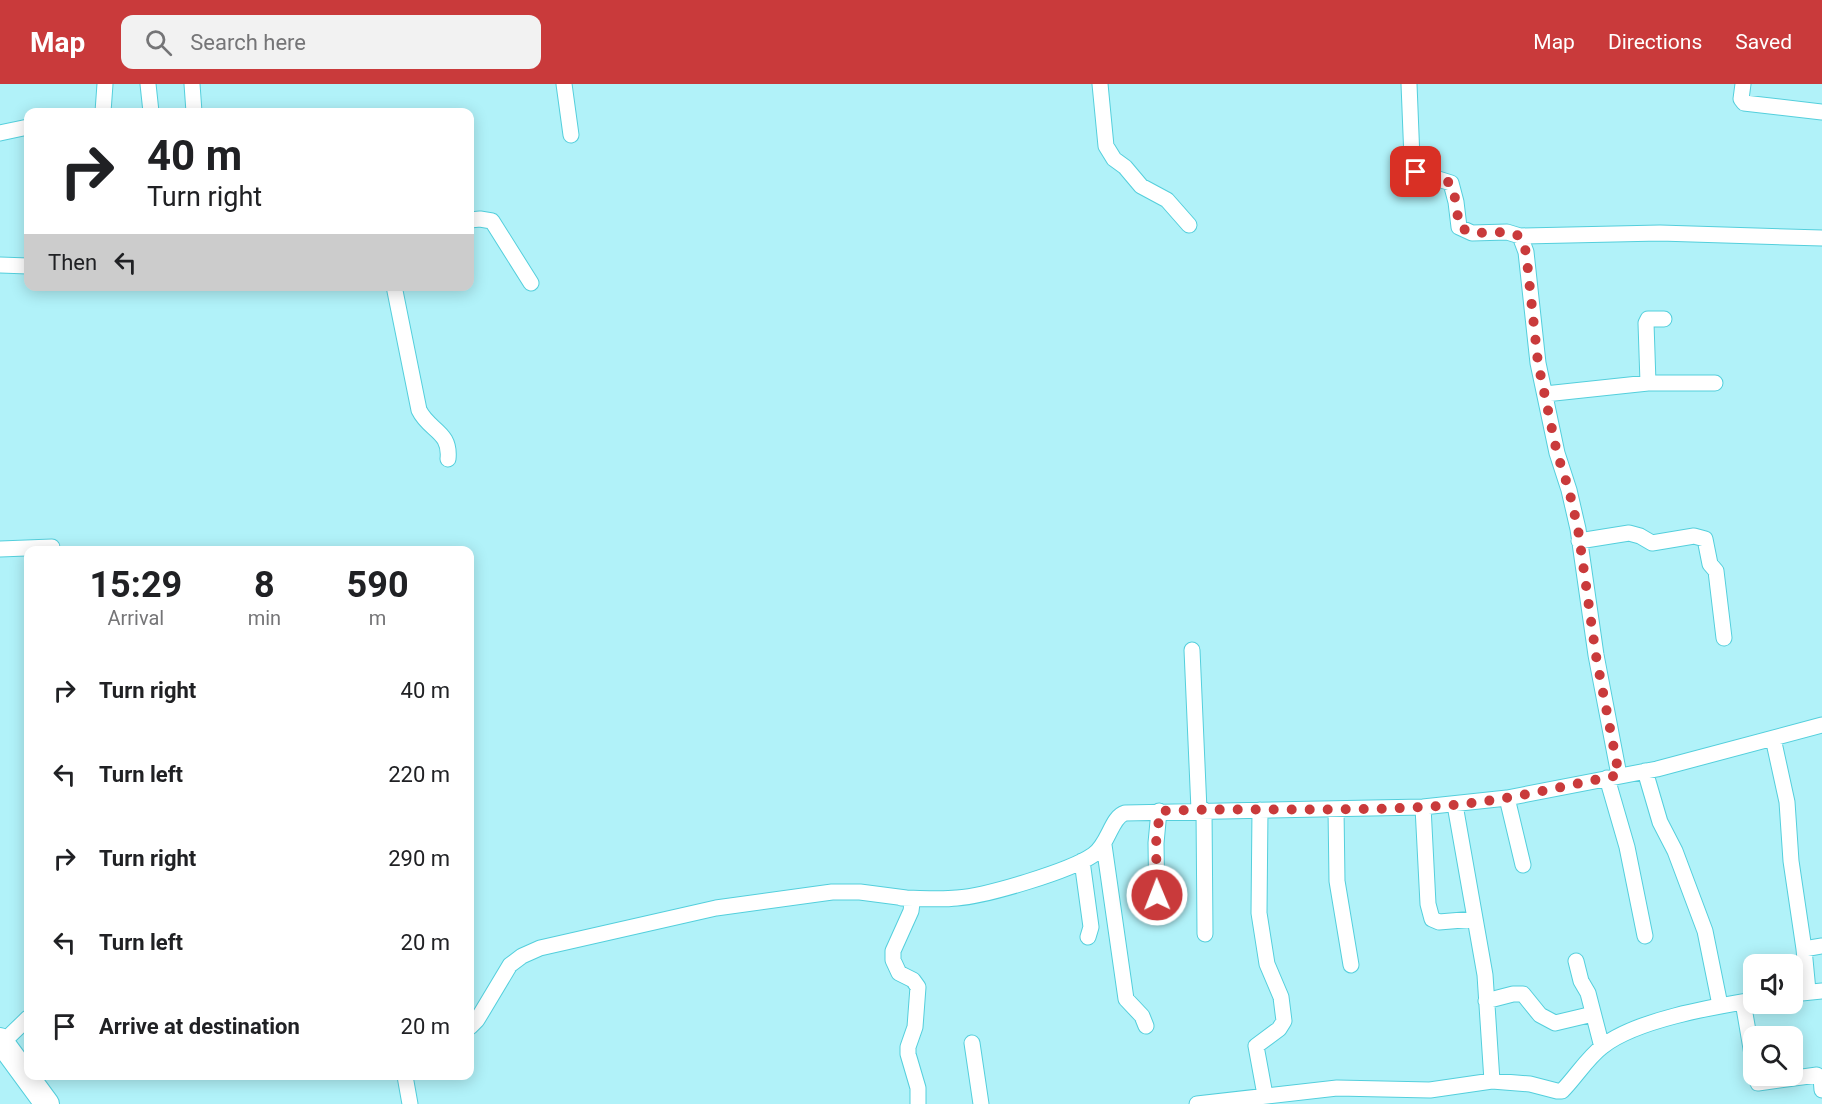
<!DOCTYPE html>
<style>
body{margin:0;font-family:Roboto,sans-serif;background:#f2f2f2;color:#202124;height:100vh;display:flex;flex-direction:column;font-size:22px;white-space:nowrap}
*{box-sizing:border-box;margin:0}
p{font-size:20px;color:#757577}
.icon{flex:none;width:33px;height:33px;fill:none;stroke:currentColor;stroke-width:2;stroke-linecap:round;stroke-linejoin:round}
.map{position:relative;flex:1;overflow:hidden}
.panel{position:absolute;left:24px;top:462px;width:450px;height:534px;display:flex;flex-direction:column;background:#fff;border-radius:12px;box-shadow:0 3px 15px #0003}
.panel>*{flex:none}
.guide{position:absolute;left:24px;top:24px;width:450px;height:183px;border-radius:12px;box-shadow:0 3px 15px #0003;background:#fff;color:#202124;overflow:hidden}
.tools{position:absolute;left:1743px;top:870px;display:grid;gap:12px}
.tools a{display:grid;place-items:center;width:60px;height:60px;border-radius:12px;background:#fff;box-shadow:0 3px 15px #0003;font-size:30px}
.pin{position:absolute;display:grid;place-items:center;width:51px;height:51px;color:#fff;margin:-26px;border-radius:12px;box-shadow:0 3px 9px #0006}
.me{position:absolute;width:66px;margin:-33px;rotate:359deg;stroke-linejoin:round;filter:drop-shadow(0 0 4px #0008)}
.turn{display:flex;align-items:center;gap:21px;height:126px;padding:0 24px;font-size:27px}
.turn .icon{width:78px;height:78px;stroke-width:2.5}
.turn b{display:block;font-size:42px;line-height:51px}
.then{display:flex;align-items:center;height:57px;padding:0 24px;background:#0003;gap:12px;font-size:22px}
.eta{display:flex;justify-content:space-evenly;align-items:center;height:102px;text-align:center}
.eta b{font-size:36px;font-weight:700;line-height:42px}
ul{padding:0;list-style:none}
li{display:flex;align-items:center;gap:18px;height:84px;padding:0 24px}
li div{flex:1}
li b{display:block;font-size:22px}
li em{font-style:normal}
header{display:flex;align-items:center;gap:36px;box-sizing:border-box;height:84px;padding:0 30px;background:#c93a3b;color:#fff}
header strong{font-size:28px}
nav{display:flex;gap:33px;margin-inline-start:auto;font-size:21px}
.search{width:420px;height:54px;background:#f2f2f2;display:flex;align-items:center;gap:15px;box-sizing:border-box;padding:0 21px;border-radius:12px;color:#757577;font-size:22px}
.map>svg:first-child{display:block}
</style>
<header>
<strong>Map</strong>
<div class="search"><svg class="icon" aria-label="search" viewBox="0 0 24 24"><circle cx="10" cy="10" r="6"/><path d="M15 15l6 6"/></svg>Search here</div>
<nav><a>Map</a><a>Directions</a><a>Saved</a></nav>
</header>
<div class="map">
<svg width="1822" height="1020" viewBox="0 0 1822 1020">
<rect width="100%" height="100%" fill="#b1f2f9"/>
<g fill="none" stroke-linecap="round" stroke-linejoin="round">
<defs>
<path id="street" d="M148 0 151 28
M192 0 194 28
M564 0 571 51
M1100 0 1106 62 1114 75 1125 83 1141 102 1167 116 1189 141
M1409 0 1412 75 1416 88 1451 99 1456 118 1459 143 1472 149 1507 148 1520 152 1526 168 1538 279 1557 369 1569 406 1578 445 1596 571 1619 691
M1743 0 1741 15 1744 19 1822 28
M103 28 105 0
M0 49 28 43
M470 136 480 135 492 137 531 199
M1520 152 1660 149 1822 154
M0 181 28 182
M394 202 419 326C429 347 451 347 448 375
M1648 299 1646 239 1648 235H1664
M1545 310 1648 299H1715
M1579 457 1629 449 1640 452 1652 459 1694 452 1705 455 1710 480 1716 487 1724 554
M0 465 52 463
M1192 566 1199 726
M1773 654 1787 718 1791 777 1804 865 1808 907
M1645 687 1660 738 1675 767 1705 847 1720 921
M1607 694 1627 763 1645 852
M1507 714 1523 781
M1455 721 1485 891 1492 997
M1423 723 1428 820 1432 835 1439 838 1475 835
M1336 725 1337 797 1351 881
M1204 726 1205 850
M1260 726 1259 829 1267 880 1281 913 1284 937 1279 945 1256 962 1265 1011
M1104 761 1126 915 1142 932 1146 942
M1082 777 1091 843 1088 853
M901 814C919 814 939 816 957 814 986 812 1070 787 1093 771 1109 760 1111 733 1125 729L1423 723 1507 714 1657 685 1822 641
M1157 830 1156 759 1159 727
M1804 865 1822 862
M1576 877 1581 897 1588 909 1602 963
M1792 910 1822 907
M1486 917 1513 910H1523L1540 931 1555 939 1593 930
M1743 918 1754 982
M470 943 477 936 510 881 522 872 540 864 716 824 832 808H860L906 814 912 819 911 827 893 867V876L899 889 913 896 918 903 915 943 908 963V970L918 1004V1020
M2 959 28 934
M972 959 981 1020
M405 992 410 1020
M1755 992 1758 999 1817 991 1821 994 1822 1006
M1197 1020 1337 1004 1430 1006 1492 997 1530 1000 1557 1007H1562C1576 993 1587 974 1603 962 1636 936 1712 923 1754 916"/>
<path id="primary" d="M0 956 47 1020"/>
</defs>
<use href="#street" stroke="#54cfdc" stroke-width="17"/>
<use href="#primary" stroke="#54cfdc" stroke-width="26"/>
<use href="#street" stroke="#fff" stroke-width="15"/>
<use href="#primary" stroke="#fff" stroke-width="24"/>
</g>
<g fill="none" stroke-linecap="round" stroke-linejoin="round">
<path stroke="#c93a3b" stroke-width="10" stroke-dasharray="0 18" d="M1157 811 1156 759 1160 727C1257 723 1355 729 1453 721 1509 716 1564 702 1619 691L1596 572 1578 445 1569 406 1557 369 1538 279 1526 168 1520 152 1507 148 1472 149 1459 143 1456 118 1451 99 1416 88"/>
</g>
</svg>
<div class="tools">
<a><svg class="icon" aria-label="sound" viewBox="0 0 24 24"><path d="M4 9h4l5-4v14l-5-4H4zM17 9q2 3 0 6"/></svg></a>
<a><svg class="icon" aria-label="search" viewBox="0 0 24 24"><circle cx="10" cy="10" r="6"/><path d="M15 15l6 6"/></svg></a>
</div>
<div class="pin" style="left:1416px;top:88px;background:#d93025"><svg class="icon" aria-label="arrive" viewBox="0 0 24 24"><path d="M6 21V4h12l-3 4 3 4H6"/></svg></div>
<svg class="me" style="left:1157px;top:811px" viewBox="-20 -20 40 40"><circle r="17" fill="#c93a3b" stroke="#fff" stroke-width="3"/><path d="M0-11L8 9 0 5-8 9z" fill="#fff"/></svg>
<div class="guide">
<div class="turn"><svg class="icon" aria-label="right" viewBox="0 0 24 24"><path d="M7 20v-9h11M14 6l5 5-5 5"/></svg><div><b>40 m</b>Turn right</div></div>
<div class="then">Then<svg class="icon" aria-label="left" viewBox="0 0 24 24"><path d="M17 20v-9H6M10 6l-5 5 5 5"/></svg></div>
</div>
<section class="panel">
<div class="eta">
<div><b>15:29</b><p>Arrival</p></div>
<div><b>8</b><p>min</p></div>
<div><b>590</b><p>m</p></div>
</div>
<ul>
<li><svg class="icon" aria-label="right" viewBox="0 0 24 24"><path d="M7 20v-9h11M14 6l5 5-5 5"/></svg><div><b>Turn right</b></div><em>40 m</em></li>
<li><svg class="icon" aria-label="left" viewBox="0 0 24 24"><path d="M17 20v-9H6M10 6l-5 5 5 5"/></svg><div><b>Turn left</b></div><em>220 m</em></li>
<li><svg class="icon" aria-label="right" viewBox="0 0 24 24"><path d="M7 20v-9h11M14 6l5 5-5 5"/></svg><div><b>Turn right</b></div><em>290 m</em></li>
<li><svg class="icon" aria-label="left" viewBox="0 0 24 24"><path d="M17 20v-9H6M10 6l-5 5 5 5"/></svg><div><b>Turn left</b></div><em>20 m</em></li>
<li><svg class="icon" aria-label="arrive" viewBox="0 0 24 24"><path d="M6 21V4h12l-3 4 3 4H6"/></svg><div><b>Arrive at destination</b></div><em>20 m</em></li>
</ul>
</section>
</div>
